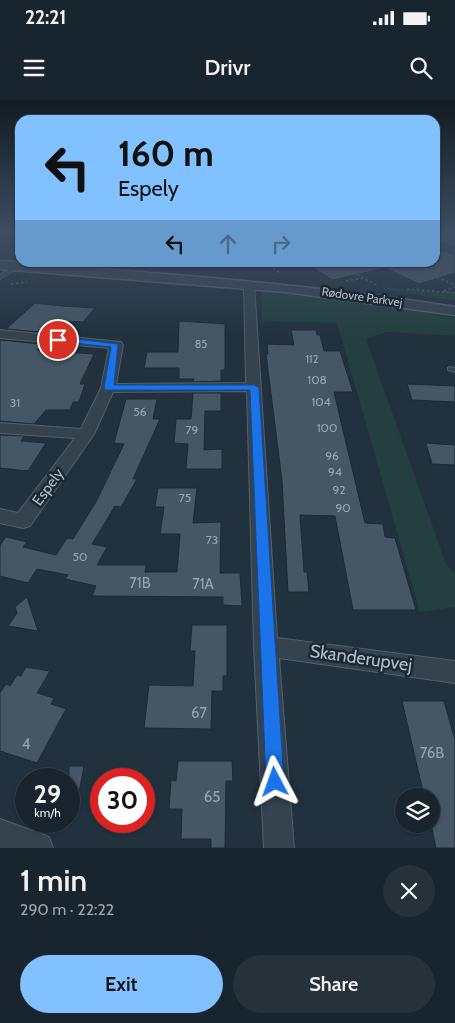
<!DOCTYPE html>
<meta charset="utf-8">
<style>
body{margin:0;font-family:Cabin,sans-serif;background:#26313a;color:#f1f3f6;height:100vh;display:flex;flex-direction:column;font-size:19px;white-space:nowrap}
*{box-sizing:border-box;margin:0}
p{font-size:16px;color:#9fa5aa}
.icon{flex:none;width:28px;height:28px;fill:none;stroke:currentColor;stroke-width:2;stroke-linecap:round;stroke-linejoin:round}
.map{position:relative;height:748px;overflow:hidden}
.side{display:flex;flex-direction:column;background:#19252e;flex:1}
.side>*{flex:none}
.hud{position:absolute;left:15px;top:15px;width:425px;height:152px;border-radius:15px;box-shadow:0 1px 4px #0004,0 0 0 1px #37424a;background:#81c1ff;color:#111;overflow:hidden}
.controls{position:absolute;left:395px;top:688px;display:grid;gap:10px}
.controls a{display:grid;place-items:center;width:45px;height:45px;border-radius:50%;background:#19252e;box-shadow:0 1px 4px #0004,0 0 0 1px #37424a;font-size:25px}
.speed{position:absolute;left:15px;top:668px;display:flex;gap:10px;font-size:25px;font-weight:700;text-align:center}
.speed>*{display:grid;place-content:center;width:65px;height:65px;border-radius:50%;background:#19252e;box-shadow:0 1px 4px #0004,0 0 0 1px #37424a;line-height:1}
.speed small{font-size:12px;font-weight:400}
.speed .limit{border:8px solid #d22;background:#fff;color:#111}
.pin{position:absolute;display:grid;place-items:center;width:42px;height:42px;color:#fff;margin:-21px;border:2px solid #fff;border-radius:50%;box-shadow:0 1px 5px #0007}
.me{position:absolute;width:55px;margin:-28px;rotate:356deg;stroke-linejoin:round;filter:drop-shadow(0 0 4px #0008)}
.turn{display:flex;align-items:center;gap:18px;height:105px;padding:0 20px;font-size:22px}
.turn .icon{width:65px;height:65px;stroke-width:2.5}
.turn b{display:block;font-size:35px;line-height:42px}
.lanes{display:flex;align-items:center;height:48px;padding:0 20px;background:#0003;justify-content:center;gap:25px;direction:ltr}
.lanes .off{opacity:.35}
.round{display:grid;place-items:center;flex:none;width:52px;height:52px;border-radius:26px;background:#26313a}
.overview{display:flex;align-items:center;justify-content:space-between;height:85px;padding:0 20px}
h1{font-size:30px;font-weight:600;line-height:38px}
.cta{display:flex;gap:10px;margin-top:auto;padding:10px 20px}
.cta a{flex:1;height:58px;border-radius:30px;background:#81c1ff;color:#111;font-size:20px;font-weight:600;line-height:58px;text-align:center}
.cta a+a{background:#26313a;color:#f1f3f6}
.status{display:flex;justify-content:space-between;align-items:center;height:35px;padding:0 25px;background:#19252e;direction:ltr}
.status svg{height:14px;fill:currentColor}
header{display:flex;justify-content:space-between;align-items:center;height:65px;padding:0 20px;background:#19252e;font-size:22px;font-weight:600}
.map>svg:first-child{display:block}
</style>
<div class="status"><b>22:21</b><svg viewBox="0 0 49 12"><path d="M0 12V9h3v3zM5 12V6h3v6zM10 12V3h3v9zM15 12V0h3v12zM26 1h20v11H26zM47 4h2v5h-2z"/></svg></div>
<header><svg class="icon" aria-label="menu" viewBox="0 0 24 24"><path d="M4 6h16M4 12h16M4 18h16"/></svg>Drivr<svg class="icon" aria-label="search" viewBox="0 0 24 24"><circle cx="10" cy="10" r="6"/><path d="M15 15l6 6"/></svg></header>
<div class="map">
<svg width="455" height="748" viewBox="0 0 455 748">
<rect width="100%" height="100%" fill="#21313e"/>
<path fill="#233f3f" d="M382 187 455 193V201L383 189Z
M261 191 389 206 455 218V236L386 232 366 239 446 464 455 474V507L420 512 337 223 262 221Z"/>
<path fill="#455765" stroke="#1c2a35" d="M435 148 455 155V173L419 184 385 168 333 180 303 162H435Z
M35 203 62 206 95 208 83 222 62 221 52 233 6 229Z
M179 221 225 224V270H221V281L193 282 194 279H179V268H144L147 252H178Z
M291 230H316L317 235H320L324 251H340L353 292H334L365 423 383 424 385 437 395 438 416 510H353L335 416 300 415 304 472H307L309 492H288L282 381 266 254H268L267 244 294 245Z
M0 240 42 244 37 250 94 254 80 284H85L79 302H73L70 310H46L34 324 0 321Z
M407 284 455 286V302L412 300Z
M193 293H221V311H205L204 350 222 349V369H186L188 344 174 343 176 319H191Z
M126 299H157L153 319H160L133 379H137L121 407 115 406 92 444 107 447 97 465H146L145 472H177L180 434H160L164 407H155L158 388H197L193 423 221 422 220 473H240L242 506 223 505V497L92 496 96 486 65 479 68 475 37 469 28 483 0 476V445L6 437 27 442 23 447 56 455 67 438 73 439 97 400 124 344 114 343Z
M0 335 24 336 21 341 46 343 28 371 0 368Z
M426 343 455 345V365L432 364Z
M27 497 38 531 8 526 17 513 15 507Z
M192 525H227V576H223V591H212L211 629 144 628 149 585 193 586 195 551H190Z
M26 567 50 571 37 593 54 598 51 604 66 609 37 663 0 651V593L6 584 10 586 17 575 21 576Z
M402 601H444L455 640V748H436L431 724V696H424Z
M178 661H232L233 681H226L225 748H211V739H181L182 709H169L171 680 176 681Z
M69 666H84L76 709 69 708Z"/>
<g fill="none" stroke-linecap="round" stroke-linejoin="round">
<defs>
<path id="service" d="M17 164 20 166 19 167 0 179V175Z
M450 267 455 268V272L448 270V268Z"/>
<path id="minor" d="M435 132 455 138V144L435 138Z
M249 181 254 184 277 538 455 561V583L279 558 294 748H264L254 547 247 291 113 292 94 334 30 426 23 428 0 423V409L18 413 75 338 0 333V323L81 329 101 288 109 248 0 238V230L121 242 123 245 116 284 246 283 244 184Z
M0 719 49 737 53 748H0Z"/>
<path id="tertiary" d="M0 161C152 173 304 183 455 207V215L285 192 0 169Z"/>
</defs>
<use href="#service" stroke="#53606c" stroke-width="2"/>
<use href="#minor" stroke="#53606c" stroke-width="2"/>
<use href="#tertiary" stroke="#53606c" stroke-width="3"/>
<path stroke="#415b5b" stroke-width="2" stroke-dasharray="2.5 2.5" stroke-linecap="butt" d="M6 131 13 134 15 153
M0 133 20 135
M201 162 208 169
M265 162 281 174
M335 162 378 186
M400 162 455 185
M346 181 362 178
M11 184 27 182
M407 189 455 193
M444 191 455 187"/>
<use href="#service" fill="#35434e" fill-rule="evenodd"/>
<use href="#minor" fill="#35434e" fill-rule="evenodd"/>
<use href="#tertiary" fill="#35434e" fill-rule="evenodd"/>
</g>
<linearGradient id="sky" x2="0" y2="1"><stop stop-color="#121b22"/><stop offset="0.56" stop-color="#3d4e63"/><stop offset="1" stop-color="#3d4e63" stop-opacity="0"/></linearGradient>
<rect width="455" height="236" fill="url(#sky)"/>
<path fill="#1a73e8" stroke="#114b97" d="M58 237 118 244 114 285H254L259 288 284 682 281 688 275 691 268 688 266 682 250 290H105L104 288 111 247 55 241V238Z"/>
<g text-anchor="middle" stroke-width="5" stroke-linejoin="round" paint-order="stroke">
<g font-size="11" fill="#96a4b1">
<text x="201" y="248">85</text>
<text x="312" y="263">112</text>
</g>
<g font-size="12" fill="#b1bdca" stroke="#1a2833">
<text transform="translate(362 197) rotate(8)" y="4">Rødovre Parkvej</text>
</g>
<g font-size="12" fill="#96a4b1">
<text x="317" y="284">108</text>
<text x="321" y="306">104</text>
<text x="15" y="307">31</text>
<text x="140" y="316">56</text>
<text x="327" y="332">100</text>
<text x="192" y="334">79</text>
<text x="332" y="360">96</text>
<text x="335" y="376">94</text>
<text x="339" y="394">92</text>
<text x="185" y="402">75</text>
<text x="343" y="412">90</text>
<text x="212" y="444">73</text>
<text x="80" y="461">50</text>
</g>
<g font-size="15" fill="#b1bdca" stroke="#1a2833">
<text transform="translate(48 387) rotate(-54)" y="5">Espely</text>
</g>
<g font-size="15" fill="#96a4b1">
<text x="140" y="488">71B</text>
<text x="203" y="489">71A</text>
<text x="199" y="618">67</text>
<text x="26" y="649">4</text>
<text x="432" y="658">76B</text>
<text x="212" y="702">65</text>
</g>
<g font-size="18" fill="#b1bdca" stroke="#1a2833">
<text transform="translate(361 558) rotate(8)" y="6">Skanderupvej</text>
</g>
</g>
</svg>
<div class="controls">
<a><svg class="icon" aria-label="layers" viewBox="0 0 24 24"><path d="M12 4l9 5-9 5-9-5zM3 14l9 5 9-5"/></svg></a>
</div>
<div class="speed"><div>29<small>km/h</small></div><div class="limit">30</div></div>
<div class="pin" style="left:58px;top:240px;background:#d93025"><svg class="icon" aria-label="arrive" viewBox="0 0 24 24"><path d="M6 21V4h12l-3 4 3 4H6"/></svg></div>
<svg class="me" style="left:275px;top:682px" viewBox="-20 -20 40 40"><path d="M0-17L14 15 0 8-14 15z" fill="#1a73e8" stroke="#fff" stroke-width="4"/></svg>
<div class="hud">
<div class="turn"><svg class="icon" aria-label="left" viewBox="0 0 24 24"><path d="M17 20v-9H6M10 6l-5 5 5 5"/></svg><div><b>160 m</b>Espely</div></div>
<div class="lanes"><svg class="icon" aria-label="left" viewBox="0 0 24 24"><path d="M17 20v-9H6M10 6l-5 5 5 5"/></svg><svg class="icon off" aria-label="ahead" viewBox="0 0 24 24"><path d="M12 20V5M6 11l6-6 6 6"/></svg><svg class="icon off" aria-label="right" viewBox="0 0 24 24"><path d="M7 20v-9h11M14 6l5 5-5 5"/></svg></div>
</div>
</div>
<section class="side">
<div class="overview"><div><h1>1 min</h1><p>290 m · 22:22</p></div><a class="round"><svg class="icon" aria-label="close" viewBox="0 0 24 24"><path d="M6 6l12 12M18 6L6 18"/></svg></a></div>
<div class="cta"><a>Exit</a><a>Share</a></div>
</section>
